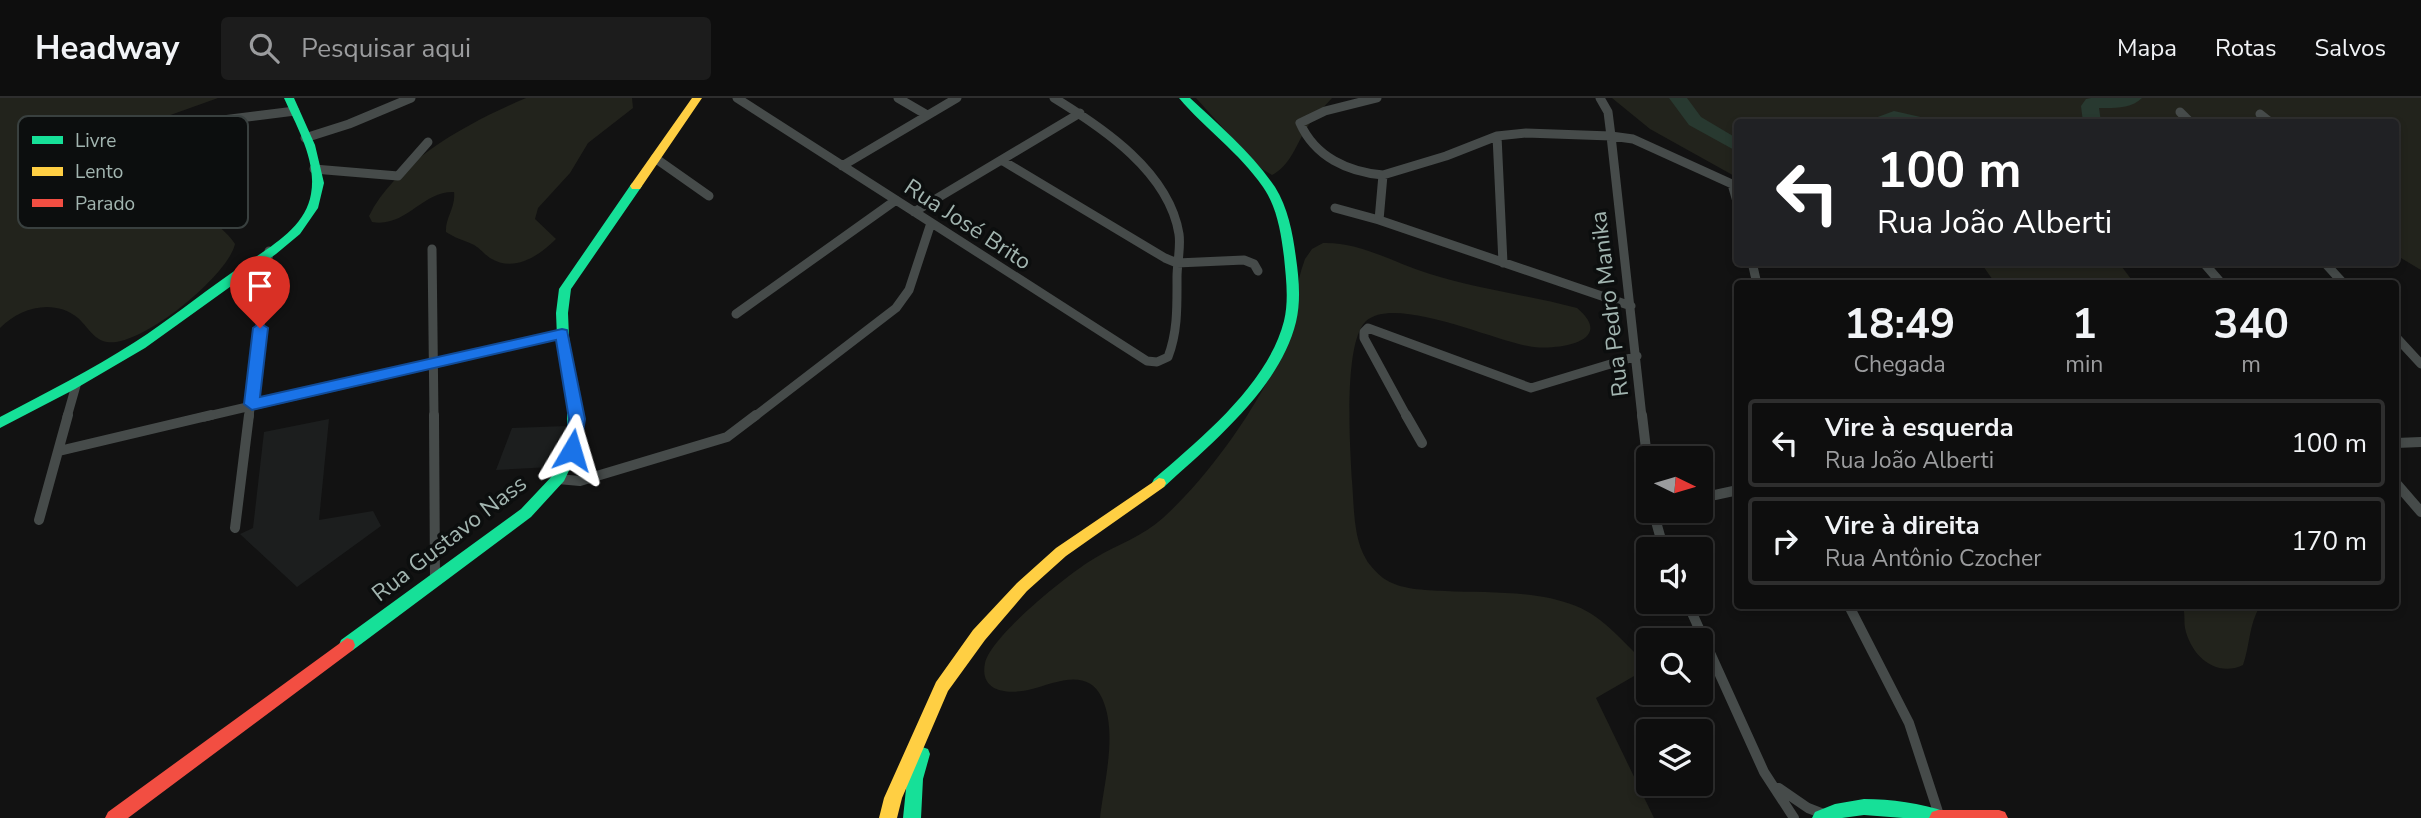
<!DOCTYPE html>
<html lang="pt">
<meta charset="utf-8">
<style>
body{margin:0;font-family:"Nunito Sans",sans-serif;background:#1c1c1c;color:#f1f3f6;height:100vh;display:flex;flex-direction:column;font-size:26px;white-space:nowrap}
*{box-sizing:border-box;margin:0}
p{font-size:23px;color:#9b9c9e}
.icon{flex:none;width:38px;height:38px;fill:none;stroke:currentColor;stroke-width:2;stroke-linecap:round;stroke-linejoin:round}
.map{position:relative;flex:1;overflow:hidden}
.side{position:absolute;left:1734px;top:182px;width:665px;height:329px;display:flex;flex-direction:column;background:#0e0e0e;border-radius:7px;box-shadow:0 4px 10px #0003,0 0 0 2px #2e2e2e}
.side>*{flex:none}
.banner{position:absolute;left:1734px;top:21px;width:665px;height:147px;border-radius:7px;box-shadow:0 4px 10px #0003,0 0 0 2px #2e2e2e;background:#202124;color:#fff;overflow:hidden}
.needle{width:46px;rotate:95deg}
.tools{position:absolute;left:1636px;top:348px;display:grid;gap:14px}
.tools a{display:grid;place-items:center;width:77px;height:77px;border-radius:7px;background:#0e0e0e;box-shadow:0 4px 10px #0003,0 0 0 2px #2e2e2e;font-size:35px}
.pin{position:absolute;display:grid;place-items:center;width:60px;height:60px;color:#fff;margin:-72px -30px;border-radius:50% 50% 50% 0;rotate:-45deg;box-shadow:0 0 7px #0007}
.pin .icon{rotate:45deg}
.me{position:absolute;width:77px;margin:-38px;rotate:7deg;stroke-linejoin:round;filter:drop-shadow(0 0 5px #0008)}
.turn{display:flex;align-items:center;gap:24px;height:147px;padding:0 28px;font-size:32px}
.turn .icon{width:91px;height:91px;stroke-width:2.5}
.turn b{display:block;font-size:49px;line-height:60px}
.eta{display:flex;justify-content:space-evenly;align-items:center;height:119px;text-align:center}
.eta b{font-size:42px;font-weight:700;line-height:49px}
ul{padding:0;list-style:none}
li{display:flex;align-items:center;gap:21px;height:88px;margin:0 14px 10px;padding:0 14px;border:4px solid #2e2e2e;border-radius:7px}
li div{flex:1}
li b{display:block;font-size:26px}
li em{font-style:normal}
header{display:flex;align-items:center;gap:42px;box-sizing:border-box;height:98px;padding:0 35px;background:#0e0e0e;border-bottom:2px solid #2e2e2e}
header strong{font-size:33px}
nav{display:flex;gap:38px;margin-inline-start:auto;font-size:24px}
.search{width:490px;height:63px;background:#1c1c1c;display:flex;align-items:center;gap:18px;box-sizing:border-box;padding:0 24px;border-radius:7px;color:#9b9c9e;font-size:26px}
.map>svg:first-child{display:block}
</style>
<header>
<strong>Headway</strong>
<div class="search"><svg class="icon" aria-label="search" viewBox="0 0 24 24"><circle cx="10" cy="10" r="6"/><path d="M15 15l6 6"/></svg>Pesquisar aqui</div>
<nav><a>Mapa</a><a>Rotas</a><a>Salvos</a></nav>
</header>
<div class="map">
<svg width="2421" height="720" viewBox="0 0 2421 720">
<rect width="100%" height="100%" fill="#121212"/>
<path fill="#1c1e1e" d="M329 321 319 422 373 413 381 428 297 489 240 436 253 430 264 334Z
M567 328 552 369 496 372 512 330Z"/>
<path fill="#22231c" d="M0 0H218L148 25 124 43V50C143 61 169 52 187 64 203 74 188 90 195 103 203 121 225 129 235 146 228 178 140 250 107 244 94 242 87 228 78 220 53 200 20 210 0 230Z
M526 0H632L633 10 588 45 570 75 538 110 535 121 556 141C539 158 514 175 490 160 484 156 479 149 472 146 463 142 455 140 446 134 445 120 456 109 454 94 422 93 406 130 372 124L369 118C397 62 470 24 526 0Z
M1196 0H1332C1323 10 1313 20 1306 31 1296 47 1290 68 1272 77L1257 68Z
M1612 0H2421V172L2396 157V24H1738V80L1650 31Z
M1323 145C1361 144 1394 165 1430 176 1478 191 1528 197 1577 210 1616 243 1560 252 1534 249 1498 245 1396 196 1366 223 1343 245 1350 349 1352 383 1354 406 1353 440 1366 461 1369 467 1378 476 1383 480 1400 492 1425 492 1445 493 1487 495 1536 492 1576 508 1604 519 1626 547 1648 568V570L1596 600 1654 720H1100C1104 684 1118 635 1102 600 1088 569 1055 585 1032 591 1009 597 979 595 985 565 991 538 1069 475 1095 460 1118 446 1142 439 1163 420 1209 378 1260 307 1284 248 1295 221 1294 189 1305 161L1312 151Z
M1981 165H2119L2134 185H1995Z
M2183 508H2260C2249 526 2250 547 2243 567 2216 580 2191 558 2185 530 2184 523 2185 515 2183 508Z"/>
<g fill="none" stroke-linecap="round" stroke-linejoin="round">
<path fill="#283930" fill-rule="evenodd" d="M1669 0H1687L1701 19 1738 41V54L1689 27Z
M2091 0H2142C2131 11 2114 10 2099 10L2101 24H2083L2081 8 2086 1Z
M1894 13 1925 20 1928 24H1872L1875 20Z"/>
<path stroke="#464b4a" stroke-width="9" d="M737 0 1147 263 1157 264 1168 259C1178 233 1177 207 1177 179 1177 165 1181 150 1179 136 1169 74 1103 30 1054 0
M898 0 927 17
M1377 0 1325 13 1300 25C1315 59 1348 74 1383 77L1379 122
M1600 0 1608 14 1611 38 1633 41 1732 86 1738 107
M2180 14 2190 24
M2260 16 2270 24
M151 31 295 13
M1497 38 1503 165
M305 40 349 26 411 0
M655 60 709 98
M1003 63 1165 160 1177 165 1244 162 1254 166 1258 173
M842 68 957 0
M314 71 398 78 428 44
M1383 77 1446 58 1497 38 1526 35 1611 38 1642 319
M1335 110 1379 122 1631 208
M914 114 1080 15
M432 151 434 319
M1752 164 1757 186
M2203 164 2222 186
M2324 164 2344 186
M736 216 896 102
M2396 239 2421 266
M67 319 77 284
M204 319 562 236
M249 319 269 153
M754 319 896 210 909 192 931 125
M1407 319 1364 240V234L1368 230 1531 290 1637 258"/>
<path stroke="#464b4a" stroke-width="10" d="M434 317 435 481
M1406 317 1422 345
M1642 317 1648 368
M2396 345 2421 344
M59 353 211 317
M558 381 580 383 727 339 756 317
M2396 385 2421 414
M1701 400 1738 392
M1653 413 1664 452
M39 422 68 317
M235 430 249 317
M1687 504 1764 674 1794 720
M1849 508 1909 625 1940 720
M1779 690 1808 710 1826 717"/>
<path fill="#16e098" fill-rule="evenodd" d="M284 0H294L315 47 324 85 318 110 300 136 276 156 145 250 75 291 0 330V319C46 295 91 272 135 244 168 223 198 198 230 176 259 155 305 134 311 96 317 63 297 29 284 0Z
M1179 0H1190C1220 28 1252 55 1275 89 1288 110 1293 136 1296 160 1299 181 1301 203 1296 224 1280 290 1212 345 1164 389H1154L1152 385 1154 381C1201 340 1268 286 1284 223 1289 202 1286 180 1284 159 1281 135 1277 109 1263 89 1239 54 1205 31 1179 0Z
M636 84 642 88 571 191 568 215 569 239 581 310V333L577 356 564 383 531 419 353 552 347 554 341 552 339 547 341 542 521 411 554 376 563 356 567 333V310L557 239 556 215 559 191 632 85Z
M922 649 928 651 930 656 923 681 921 720H903L907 681 916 651Z
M1864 701C1891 701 1921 705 1946 714L1949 720H1903L1864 717 1842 720H1812L1815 714 1835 706Z"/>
<path fill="#ffcf43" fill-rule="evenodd" d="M692 0H702L640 91H632L630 88Z
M1159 380 1164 381 1166 385 1164 389 1066 458 1027 493 985 542 948 593 902 700 897 720H879L884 700 936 584 973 532 1017 485 1056 450Z"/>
<path fill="#f24e42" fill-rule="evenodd" d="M347 540 353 542 355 547 353 552 128 720H105L108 714Z
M1938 712H1999L2005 714 2008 720H1929L1932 714Z"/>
</g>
<path fill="#1a73e8" stroke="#114b97" stroke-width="2" d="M260 225 268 230 260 299 562 231 567 232 585 321 580 352 572 358 564 352 569 321 556 242 252 312 244 306 253 230Z"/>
<g text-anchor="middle" stroke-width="7" stroke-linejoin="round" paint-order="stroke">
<g font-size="23" fill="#a2b5b0" stroke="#0c0e0e">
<text transform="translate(968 126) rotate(33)" y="8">Rua José Brito</text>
<text transform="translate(1609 206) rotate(-97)" y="8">Rua Pedro Manika</text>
<text transform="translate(449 440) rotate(-38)" y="8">Rua Gustavo Nass</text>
</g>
</g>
<rect x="18" y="18" width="230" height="112" rx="10" fill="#0c0e0e" stroke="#39403f" stroke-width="2"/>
<rect x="32" y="38" width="31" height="8" fill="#16e098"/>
<rect x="32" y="69" width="31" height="9" fill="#ffcf43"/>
<rect x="32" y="101" width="31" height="8" fill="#f24e42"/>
<g font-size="19" fill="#a2b5b0">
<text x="75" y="49">Livre</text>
<text x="75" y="80">Lento</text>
<text x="75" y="112">Parado</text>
</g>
</svg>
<div class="tools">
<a><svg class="needle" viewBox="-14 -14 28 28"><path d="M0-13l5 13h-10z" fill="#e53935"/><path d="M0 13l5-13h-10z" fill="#9b9c9e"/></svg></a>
<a><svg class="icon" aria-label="sound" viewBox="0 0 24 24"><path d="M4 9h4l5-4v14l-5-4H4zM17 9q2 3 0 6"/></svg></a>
<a><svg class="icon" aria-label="search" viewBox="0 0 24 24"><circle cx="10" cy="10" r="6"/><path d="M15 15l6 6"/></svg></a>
<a><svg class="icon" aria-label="layers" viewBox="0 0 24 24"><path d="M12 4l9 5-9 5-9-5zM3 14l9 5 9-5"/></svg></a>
</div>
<div class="pin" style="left:260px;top:230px;background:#d93025"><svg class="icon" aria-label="arrive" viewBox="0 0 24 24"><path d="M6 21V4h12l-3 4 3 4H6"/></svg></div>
<svg class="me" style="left:572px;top:352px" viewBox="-20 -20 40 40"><path d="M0-17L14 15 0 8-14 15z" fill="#1a73e8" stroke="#fff" stroke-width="4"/></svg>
<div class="banner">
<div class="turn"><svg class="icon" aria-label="left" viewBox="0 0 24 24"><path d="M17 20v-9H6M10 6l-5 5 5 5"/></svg><div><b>100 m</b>Rua João Alberti</div></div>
</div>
<section class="side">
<div class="eta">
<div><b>18:49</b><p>Chegada</p></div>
<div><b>1</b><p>min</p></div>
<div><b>340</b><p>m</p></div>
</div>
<ul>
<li><svg class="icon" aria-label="left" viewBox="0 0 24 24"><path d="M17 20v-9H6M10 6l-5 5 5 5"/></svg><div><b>Vire à esquerda</b><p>Rua João Alberti</p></div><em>100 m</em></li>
<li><svg class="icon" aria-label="right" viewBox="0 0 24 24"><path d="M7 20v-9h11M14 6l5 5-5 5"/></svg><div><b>Vire à direita</b><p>Rua Antônio Czocher</p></div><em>170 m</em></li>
</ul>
</section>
</div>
